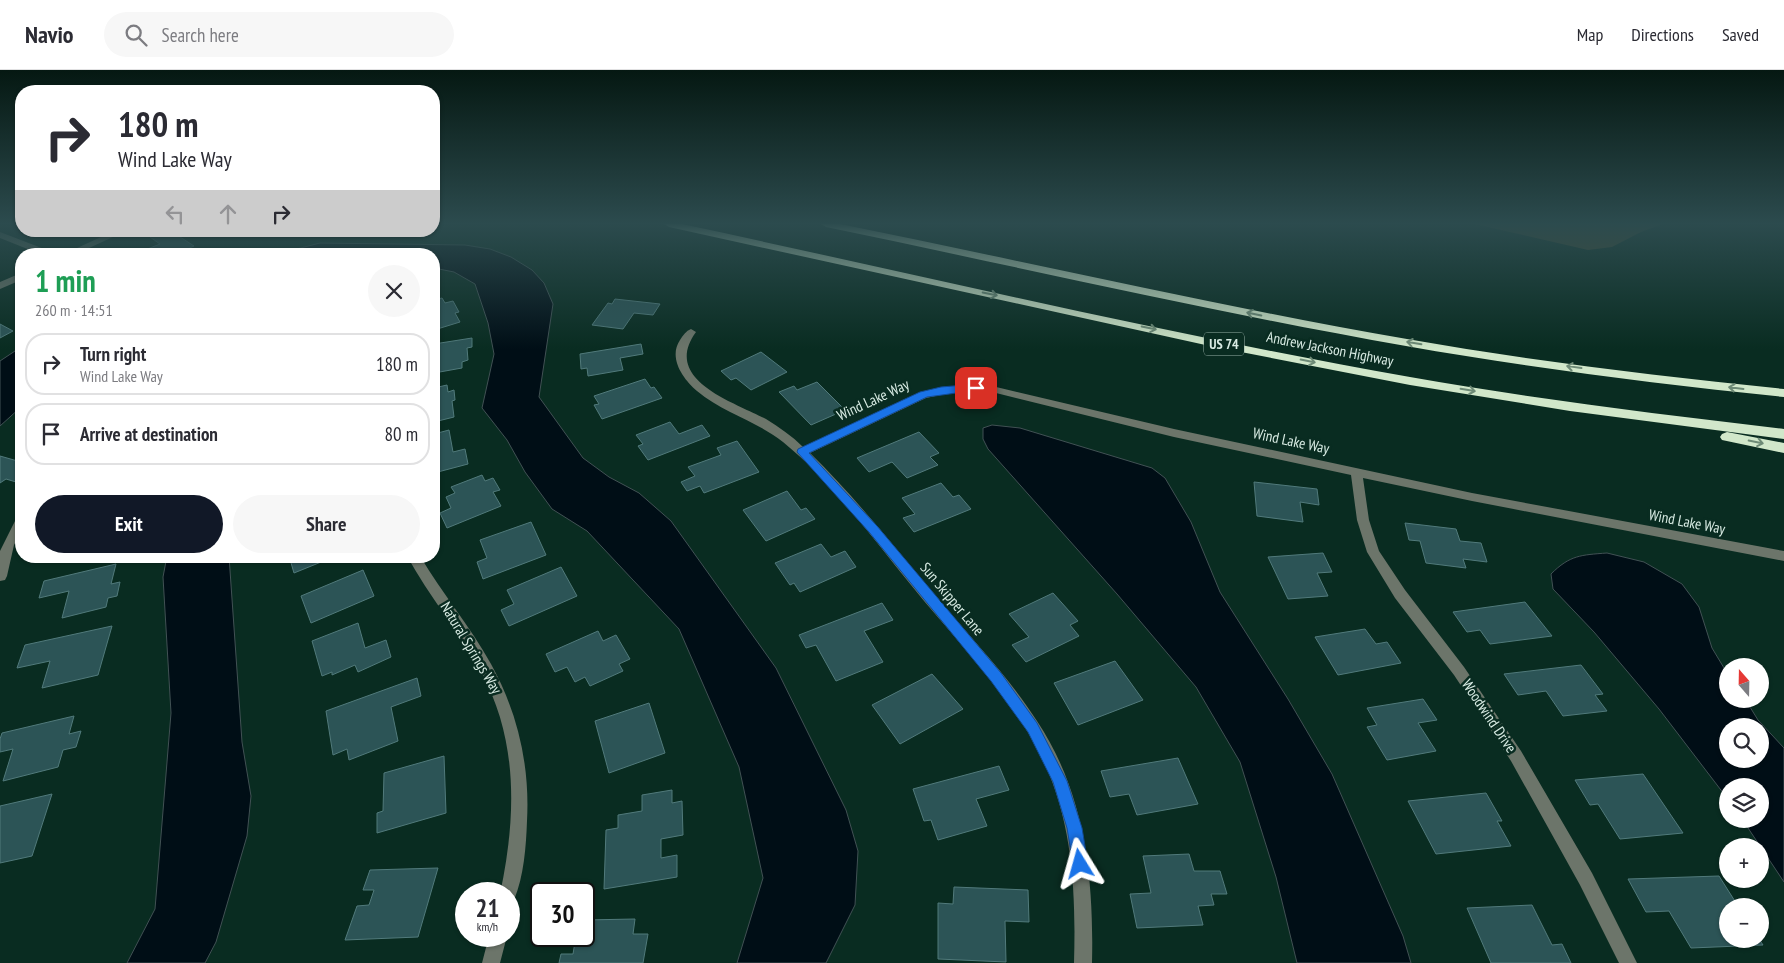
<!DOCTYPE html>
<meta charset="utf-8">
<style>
body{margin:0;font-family:"PT Sans Narrow",sans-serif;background:#f7f7f7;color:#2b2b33;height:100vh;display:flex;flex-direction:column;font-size:19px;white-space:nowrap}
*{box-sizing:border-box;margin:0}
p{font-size:16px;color:#7c7c81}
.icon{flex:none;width:28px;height:28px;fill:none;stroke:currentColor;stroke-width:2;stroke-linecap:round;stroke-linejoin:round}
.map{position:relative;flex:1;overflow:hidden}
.drawer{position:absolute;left:15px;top:178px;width:425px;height:315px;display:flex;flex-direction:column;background:#fff;border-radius:20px;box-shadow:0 1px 4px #0004}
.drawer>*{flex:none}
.banner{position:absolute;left:15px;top:15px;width:425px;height:152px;border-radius:20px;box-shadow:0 1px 4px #0004;background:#fff;color:#2b2b33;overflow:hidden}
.needle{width:32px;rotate:340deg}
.buttons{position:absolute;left:1719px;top:588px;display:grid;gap:10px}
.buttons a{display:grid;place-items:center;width:50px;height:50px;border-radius:50%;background:#fff;box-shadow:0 1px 4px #0004;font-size:25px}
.speed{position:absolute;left:455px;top:812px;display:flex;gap:10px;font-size:25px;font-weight:700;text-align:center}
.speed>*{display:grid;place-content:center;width:65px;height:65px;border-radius:50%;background:#fff;box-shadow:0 1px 4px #0004;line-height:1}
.speed small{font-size:12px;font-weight:400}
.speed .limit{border:2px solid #111;border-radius:8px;background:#fff;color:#111}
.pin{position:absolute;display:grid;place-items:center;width:42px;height:42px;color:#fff;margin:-21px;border-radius:10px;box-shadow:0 2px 8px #0006}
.me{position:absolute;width:55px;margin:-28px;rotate:352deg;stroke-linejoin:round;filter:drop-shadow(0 0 4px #0008)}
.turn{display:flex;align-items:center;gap:18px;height:105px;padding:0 20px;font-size:22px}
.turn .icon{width:65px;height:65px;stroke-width:2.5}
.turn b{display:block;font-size:35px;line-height:42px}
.lanes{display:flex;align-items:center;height:48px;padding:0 20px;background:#0003;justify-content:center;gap:25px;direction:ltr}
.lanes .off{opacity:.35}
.round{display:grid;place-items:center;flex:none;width:52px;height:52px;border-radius:26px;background:#f7f7f7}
.summary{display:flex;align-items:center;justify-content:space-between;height:85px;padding:0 20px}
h1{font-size:30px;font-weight:700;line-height:38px;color:#1e9e55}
.button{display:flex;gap:10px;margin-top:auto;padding:10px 20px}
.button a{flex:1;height:58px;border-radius:30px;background:#111827;color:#fff;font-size:20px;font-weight:700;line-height:58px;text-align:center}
.button a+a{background:#f7f7f7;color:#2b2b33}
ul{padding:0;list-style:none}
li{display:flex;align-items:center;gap:15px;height:62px;margin:0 10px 8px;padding:0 10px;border:2px solid #e1e1e2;border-radius:20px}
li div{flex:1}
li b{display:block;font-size:19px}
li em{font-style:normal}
header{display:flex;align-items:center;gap:30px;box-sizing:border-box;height:70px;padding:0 25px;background:#fff;border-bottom:1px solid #e1e1e2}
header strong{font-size:24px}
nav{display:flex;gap:28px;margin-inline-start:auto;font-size:18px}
.search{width:350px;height:45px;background:#f7f7f7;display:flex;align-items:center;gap:12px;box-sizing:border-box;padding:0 18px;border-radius:28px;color:#7c7c81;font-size:19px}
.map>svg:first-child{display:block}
</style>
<header>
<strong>Navio</strong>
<div class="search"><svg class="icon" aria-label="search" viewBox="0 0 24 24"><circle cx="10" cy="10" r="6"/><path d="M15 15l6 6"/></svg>Search here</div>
<nav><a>Map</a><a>Directions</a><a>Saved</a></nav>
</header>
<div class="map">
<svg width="1784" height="893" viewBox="0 0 1784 893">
<rect width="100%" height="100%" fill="#092c21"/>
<path fill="#4c4b30" d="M1475 154H1663L1641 162 1612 177 1588 180Z"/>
<path fill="#000e16" stroke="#415154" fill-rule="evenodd" d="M320 173 465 175 490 179 511 187 532 200 544 213 553 234 539 327 583 388 609 407 639 423 671 451 776 598 846 740 858 781 855 835 826 893H737L763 808 739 697 679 559 587 461 552 439 525 402 507 370 482 338 494 284 488 253 475 214 454 202 434 198V184H277Z
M21 277V337L0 356V291Z
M992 355 1020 358 1152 398 1165 408 1191 452 1220 522 1288 629 1332 704 1403 866 1411 893H1297L1276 807 1240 692 1196 617 1117 524 988 379 983 369V358Z
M1607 483 1644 492 1682 514 1699 537 1712 578 1727 603 1728 629H1745L1758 650 1784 678V812L1742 749H1760V716H1728L1727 728 1659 639 1594 562 1553 519 1551 504C1570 485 1581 485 1607 483ZM1728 656H1760V689H1728Z
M167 486H229L242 672 251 726 247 766 216 872 205 893H127L155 839 171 643 163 507Z"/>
<path fill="#2c5456" stroke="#517a7b" d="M164 161H171L194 176 177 184H135L160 174 150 167Z
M442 228 445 233 453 231 459 242 455 243 460 252 434 260V230Z
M615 229 660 234 653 245 634 243 623 259 592 255 608 233 612 234Z
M0 254 13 261 0 268Z
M472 268V277L467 278 468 290 462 292V298L434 303V274Z
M641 274 643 284 620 288 623 300 588 306 587 298 581 299 580 284Z
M761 282 787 302 751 320 736 308 731 310 721 301Z
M645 309 651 318 654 317 662 328 602 349 594 335 599 334 594 326Z
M817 312 845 340 811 355 779 322 794 316 797 320Z
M447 315 448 322 454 320 455 330 452 331 454 347 434 352V318Z
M670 352 679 364 702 355 710 366 648 390 638 376 643 374 636 365Z
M449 360 453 382 465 379 468 394 434 403V364Z
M919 362 939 383 930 387 938 395 907 408 892 392 869 402 857 388Z
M737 371 759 402 704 423 700 416 687 421 681 412 695 406 688 397 721 385 717 378Z
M0 386 21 392V408L16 412 6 409 0 413Z
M482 405 485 411 493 408 500 420 493 422 501 436 447 458 440 443 451 438 446 427 455 423 451 417Z
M1254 412 1317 419 1319 435 1300 432 1303 452 1257 446Z
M941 413 953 427 959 425 971 439 914 462 903 448 915 444 902 428Z
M787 421 801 440 806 438 815 449 766 471 743 440Z
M531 452 546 485 483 509 477 492 487 488 480 470Z
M1405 453 1456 459 1460 471 1481 473 1487 492 1463 489 1466 498 1426 493 1420 471 1409 470Z
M821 474 831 487 845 481 856 497 800 522 794 513 790 515 775 493Z
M1323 483 1332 502 1317 503 1328 526 1288 529 1268 487Z
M289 486H336L294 503Z
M116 494 111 514 120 512 117 526 108 528 106 537 62 548 69 521 39 528 44 511Z
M561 497 577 526 509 556 501 540 514 534 507 520Z
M363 500 374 526 311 553 301 526Z
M1053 523 1078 551 1070 555 1079 566 1026 592 1012 575 1029 567 1009 544Z
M1525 532 1552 566 1490 574 1480 560 1467 562 1453 542Z
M882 533 893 550 864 561 883 592 836 611 816 575 806 578 799 565Z
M358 553 365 578 386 570 391 587 358 602 355 595 332 605V602L322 606 312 571Z
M112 556 98 605 42 618 50 591 17 598 25 575Z
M1365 559 1376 574 1387 572 1401 593 1338 605 1315 567Z
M598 561 603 571 616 565 630 589 619 594 623 601 590 616 585 607 575 612 567 597 555 602 546 584Z
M1115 591 1143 630 1078 655 1054 613Z
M1581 595 1603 624 1595 625 1607 641 1563 646 1546 621 1518 625 1504 604Z
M932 604 963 639 900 674 872 635Z
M417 608 421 626 391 637 398 671 349 690 347 679 333 685 326 641Z
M1423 629 1437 650 1418 653 1436 681 1387 690 1367 657 1377 655 1367 638Z
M649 633 665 683 609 703 595 651Z
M74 646 69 664 81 661 76 677 63 680 58 697 3 711 13 679 0 682V669L2 663Z
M444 686 446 743 377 763V743L383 741 384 703Z
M1178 688 1198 734 1137 745 1129 724 1110 727 1101 701Z
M999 696 1009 720 976 729 987 756 938 770 931 750 924 751 913 719Z
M1643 704 1683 763 1620 769 1598 734 1590 735 1575 710Z
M672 720V733L682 731 683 765 661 769V788L677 785V807L604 819 606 760 618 758V745L642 741V725Z
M1486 723 1502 751H1497L1511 776 1436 784 1408 731Z
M52 724 32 786 0 793V736Z
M1189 784 1194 801H1220L1227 824H1211L1214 835 1198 836 1203 855 1137 858 1130 824 1151 823 1143 786Z
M438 798 418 867 345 870 357 836 369 835 374 820H363L370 800Z
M1719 806 1738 836H1728V869H1759L1763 875 1691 878 1669 841 1646 842 1628 809Z
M954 817 1028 820 1029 852 1005 851 1006 892 938 889V833L953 834Z
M1532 835 1552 875 1562 874 1571 893H1491L1467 838Z
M635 849 633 864H648L643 893H559L561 884H573L576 866H584V850Z"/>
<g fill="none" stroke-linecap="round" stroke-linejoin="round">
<path fill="#6c756a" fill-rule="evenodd" d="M114 161H126L76 184H64Z
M0 162 52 182 53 184H40L0 168Z
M21 203V210L0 219V212Z
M691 259 696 262C661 310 734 332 766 349 779 357 792 366 803 377L919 323 960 315 992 316 1174 359 1472 423 1784 481V491L1472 431 1363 408 1369 450 1379 481 1405 520 1464 597 1521 681 1592 803 1637 893H1619L1580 815 1511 691 1454 605 1395 528 1367 482 1357 450 1351 405 1174 367 992 322 960 321 926 328 810 383C856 428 896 479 937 528 971 568 1008 606 1037 651 1085 723 1094 808 1092 893H1074C1076 823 1073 750 1041 686 1009 622 955 570 911 515 871 466 832 412 783 372 757 351 723 343 697 321 683 309 668 288 680 270 683 265 686 261 691 259Z
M21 445V462L14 475 7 506 5 510 0 511V481L17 447Z
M407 486H420C442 523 470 556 491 594 518 643 530 696 527 751 526 777 524 806 514 830L509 832V824H500C516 749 519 671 481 602 459 562 429 526 407 486Z
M489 866H507L500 893H482Z"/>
<path fill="#d1e7ca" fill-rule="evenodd" d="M664 154H682C924 206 1166 264 1410 307 1534 329 1659 344 1784 359V369L1570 341 1410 315 1210 276 669 157Z
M821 154H840C1028 192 1217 236 1407 269 1532 291 1658 306 1784 319V327C1657 314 1531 298 1406 276 1212 242 1019 197 826 157Z
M1727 362 1784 373V383L1722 370 1720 367 1722 364Z"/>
</g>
<defs><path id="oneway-shaft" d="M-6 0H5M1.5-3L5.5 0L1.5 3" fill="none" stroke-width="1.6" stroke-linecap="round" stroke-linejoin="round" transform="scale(1.25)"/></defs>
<g stroke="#6d8a76">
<use href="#oneway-shaft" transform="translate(990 224) rotate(12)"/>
<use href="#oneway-shaft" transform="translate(1254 244) rotate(-168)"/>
<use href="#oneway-shaft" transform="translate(1149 258) rotate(12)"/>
<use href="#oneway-shaft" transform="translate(1414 273) rotate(-171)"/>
<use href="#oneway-shaft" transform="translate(1308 291) rotate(11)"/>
<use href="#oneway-shaft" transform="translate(1574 297) rotate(-172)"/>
<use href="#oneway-shaft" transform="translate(1736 318) rotate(-173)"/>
<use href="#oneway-shaft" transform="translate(1468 320) rotate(9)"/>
<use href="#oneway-shaft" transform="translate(1756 372) rotate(11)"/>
</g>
<linearGradient id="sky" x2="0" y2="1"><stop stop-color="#051812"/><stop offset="0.55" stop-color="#2c4b4e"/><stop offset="1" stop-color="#2c4b4e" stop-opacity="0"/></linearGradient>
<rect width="1784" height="279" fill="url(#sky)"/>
<path fill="#1a73e8" stroke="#114b97" d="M976 314 979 315V320L927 327 809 383 877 456 1001 603 1037 653 1067 711 1082 758 1088 794 1086 799 1080 801 1075 799 1073 794 1067 758 1053 712 1028 662 991 611 869 462 797 382 798 379 920 322 941 317Z"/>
<g text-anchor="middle" stroke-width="5" stroke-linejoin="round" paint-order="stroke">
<rect fill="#092c21" stroke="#9bb2aa" stroke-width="1" x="1204" y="262.5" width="40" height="23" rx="4"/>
<g font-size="14" font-weight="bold" fill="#d9ece4">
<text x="1224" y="279">US 74</text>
</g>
<g font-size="15" fill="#d9ece4" stroke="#092c21">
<text transform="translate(1330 279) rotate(11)" y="5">Andrew Jackson Highway</text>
<text transform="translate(873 330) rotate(-25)" y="5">Wind Lake Way</text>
<text transform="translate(1291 371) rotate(12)" y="5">Wind Lake Way</text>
<text transform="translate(1687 452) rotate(11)" y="5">Wind Lake Way</text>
<text transform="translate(952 529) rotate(50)" y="5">Sun Skipper Lane</text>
<text transform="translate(471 578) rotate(59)" y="5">Natural Springs Way</text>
<text transform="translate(1489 646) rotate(56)" y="5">Woodwind Drive</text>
</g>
</g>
</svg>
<div class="buttons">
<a><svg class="needle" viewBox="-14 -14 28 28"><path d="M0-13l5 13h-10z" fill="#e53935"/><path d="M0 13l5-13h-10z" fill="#7c7c81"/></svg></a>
<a><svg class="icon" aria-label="search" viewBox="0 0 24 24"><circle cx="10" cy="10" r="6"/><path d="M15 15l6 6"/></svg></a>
<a><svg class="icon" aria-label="layers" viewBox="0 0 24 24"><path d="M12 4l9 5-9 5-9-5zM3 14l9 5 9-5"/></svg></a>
<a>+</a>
<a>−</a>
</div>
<div class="speed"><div>21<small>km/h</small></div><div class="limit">30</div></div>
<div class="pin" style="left:976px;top:318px;background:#d93025"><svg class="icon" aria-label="arrive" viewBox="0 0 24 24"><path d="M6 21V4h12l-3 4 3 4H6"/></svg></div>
<svg class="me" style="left:1080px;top:794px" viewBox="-20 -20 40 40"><path d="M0-17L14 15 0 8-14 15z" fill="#1a73e8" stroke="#fff" stroke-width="4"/></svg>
<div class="banner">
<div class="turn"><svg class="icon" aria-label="right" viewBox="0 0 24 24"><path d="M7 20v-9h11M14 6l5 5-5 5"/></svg><div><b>180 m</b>Wind Lake Way</div></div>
<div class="lanes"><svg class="icon off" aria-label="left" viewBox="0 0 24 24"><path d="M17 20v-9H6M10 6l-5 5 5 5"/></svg><svg class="icon off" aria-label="ahead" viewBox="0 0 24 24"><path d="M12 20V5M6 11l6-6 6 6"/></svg><svg class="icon" aria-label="right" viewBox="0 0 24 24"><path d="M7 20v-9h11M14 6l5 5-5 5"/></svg></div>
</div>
<section class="drawer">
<div class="summary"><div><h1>1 min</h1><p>260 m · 14:51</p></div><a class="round"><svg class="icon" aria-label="close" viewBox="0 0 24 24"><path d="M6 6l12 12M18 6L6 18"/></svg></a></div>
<ul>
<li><svg class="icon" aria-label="right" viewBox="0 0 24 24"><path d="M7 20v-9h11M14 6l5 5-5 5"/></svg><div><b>Turn right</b><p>Wind Lake Way</p></div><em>180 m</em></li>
<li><svg class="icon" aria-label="arrive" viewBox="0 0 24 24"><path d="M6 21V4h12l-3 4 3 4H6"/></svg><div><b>Arrive at destination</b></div><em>80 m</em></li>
</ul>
<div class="button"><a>Exit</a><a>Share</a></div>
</section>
</div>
